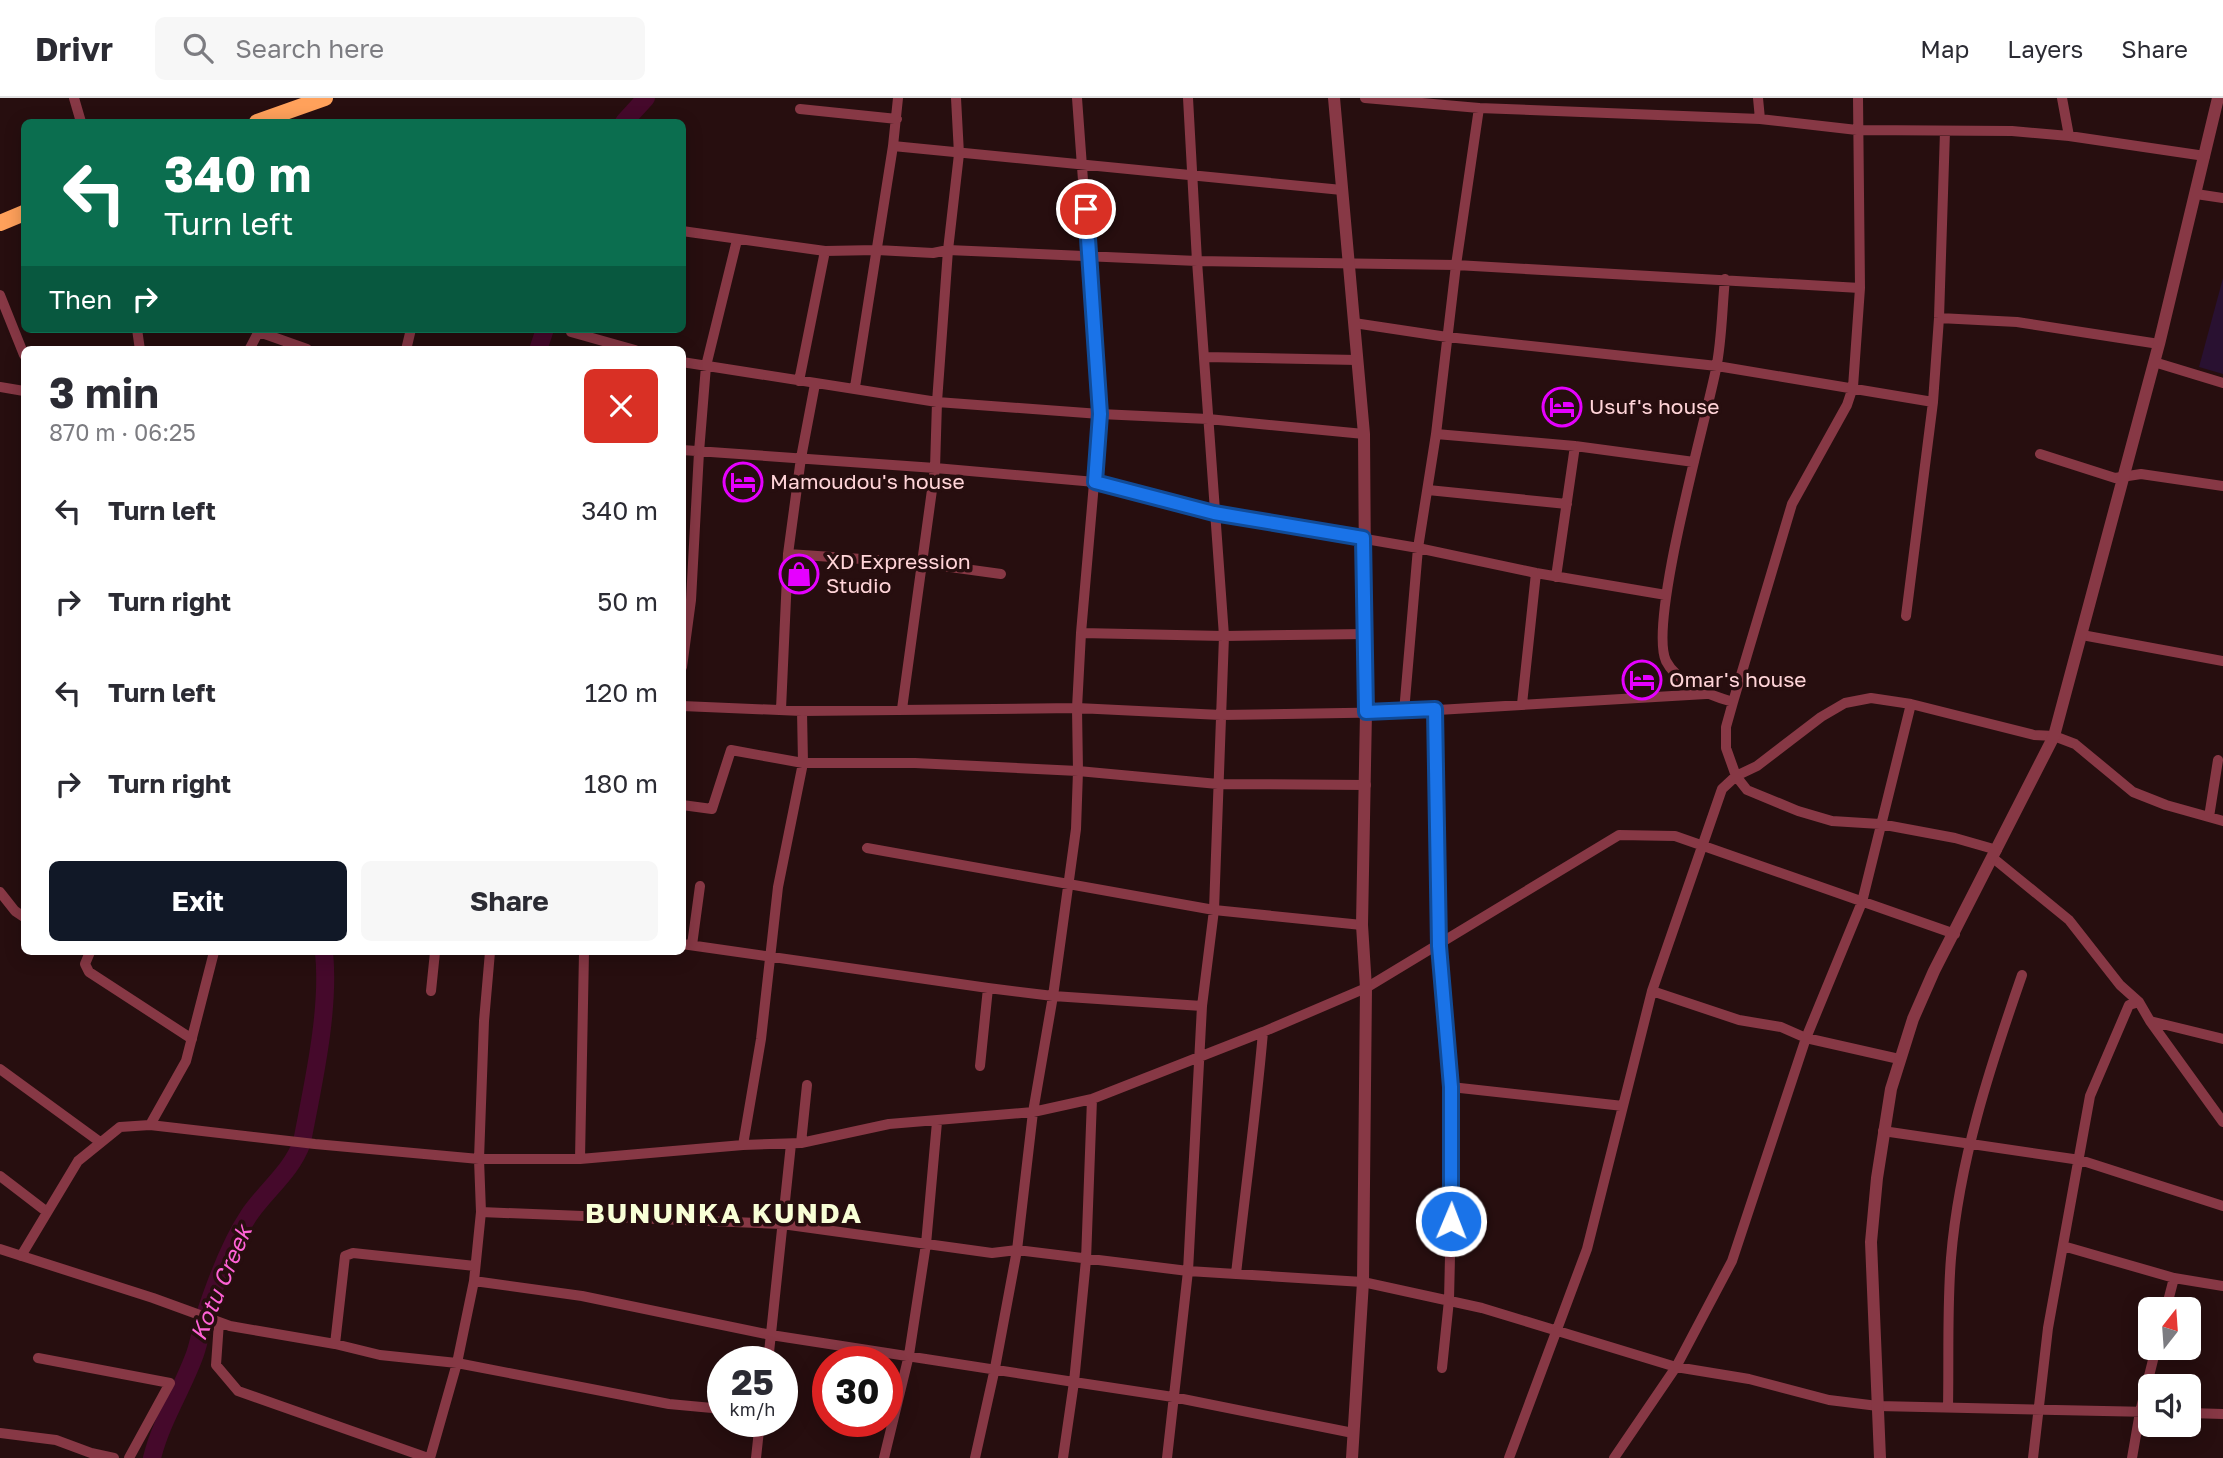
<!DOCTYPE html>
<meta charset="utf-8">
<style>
body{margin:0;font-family:"Golos Text",sans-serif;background:#f7f7f7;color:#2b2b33;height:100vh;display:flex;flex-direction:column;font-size:26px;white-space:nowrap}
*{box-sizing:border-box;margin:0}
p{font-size:23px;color:#7c7c81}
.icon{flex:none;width:38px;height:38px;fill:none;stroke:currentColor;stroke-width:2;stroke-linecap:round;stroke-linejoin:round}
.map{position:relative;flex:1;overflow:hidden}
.sheet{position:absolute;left:21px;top:248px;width:665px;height:609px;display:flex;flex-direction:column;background:#fff;border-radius:10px;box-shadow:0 4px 18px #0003}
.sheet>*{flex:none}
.guide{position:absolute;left:21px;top:21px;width:665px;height:214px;border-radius:10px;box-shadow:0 4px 18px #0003;background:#0b6e4f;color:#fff;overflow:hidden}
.needle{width:46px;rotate:17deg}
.controls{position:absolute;left:2138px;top:1199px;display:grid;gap:14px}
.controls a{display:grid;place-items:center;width:63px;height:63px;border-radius:10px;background:#fff;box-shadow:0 4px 18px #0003;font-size:35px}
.speed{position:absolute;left:707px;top:1248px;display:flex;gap:14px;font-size:35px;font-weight:700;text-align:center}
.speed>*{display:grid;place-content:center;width:91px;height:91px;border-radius:50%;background:#fff;box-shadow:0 4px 18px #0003;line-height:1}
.speed small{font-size:18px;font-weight:400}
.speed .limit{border:10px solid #d22;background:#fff;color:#111}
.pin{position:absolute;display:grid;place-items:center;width:60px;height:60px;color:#fff;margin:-30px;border:4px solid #fff;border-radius:50%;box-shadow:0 2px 7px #0007}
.me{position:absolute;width:77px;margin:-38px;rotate:1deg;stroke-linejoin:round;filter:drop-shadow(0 0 5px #0008)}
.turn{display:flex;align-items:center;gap:24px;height:147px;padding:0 28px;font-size:32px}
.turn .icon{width:91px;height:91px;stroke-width:2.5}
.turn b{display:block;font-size:49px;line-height:60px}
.then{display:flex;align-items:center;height:66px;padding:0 28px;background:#0003;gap:14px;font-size:26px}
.round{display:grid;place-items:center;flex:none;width:74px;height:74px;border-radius:10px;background:#f7f7f7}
.summary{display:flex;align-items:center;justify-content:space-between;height:119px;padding:0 28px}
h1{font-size:42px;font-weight:700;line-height:52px}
.primary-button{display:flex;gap:14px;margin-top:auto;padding:14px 28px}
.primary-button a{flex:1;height:80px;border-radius:10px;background:#111827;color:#fff;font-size:28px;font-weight:700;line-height:80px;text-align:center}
.primary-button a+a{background:#f7f7f7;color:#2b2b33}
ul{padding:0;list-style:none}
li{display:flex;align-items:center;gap:21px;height:91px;padding:0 28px}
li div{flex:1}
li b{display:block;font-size:26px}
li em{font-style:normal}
header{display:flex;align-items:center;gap:42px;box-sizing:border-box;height:98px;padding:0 35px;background:#fff;border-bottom:2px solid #e1e1e2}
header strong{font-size:33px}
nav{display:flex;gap:38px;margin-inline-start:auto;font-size:24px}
.search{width:490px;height:63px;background:#f7f7f7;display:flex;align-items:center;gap:18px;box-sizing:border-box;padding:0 24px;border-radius:10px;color:#7c7c81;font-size:26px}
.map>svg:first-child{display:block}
</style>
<header>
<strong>Drivr</strong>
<div class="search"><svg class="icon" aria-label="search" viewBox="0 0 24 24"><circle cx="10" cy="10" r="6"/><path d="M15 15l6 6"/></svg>Search here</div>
<nav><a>Map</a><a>Layers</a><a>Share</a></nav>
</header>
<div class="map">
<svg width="2223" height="1360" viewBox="0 0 2223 1360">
<rect width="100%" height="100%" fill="#270e0f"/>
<path fill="#291131" d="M2223 180V276L2199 269Z"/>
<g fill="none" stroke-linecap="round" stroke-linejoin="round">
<path stroke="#45092b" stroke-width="18" d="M624 24 646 0
M538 252 545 231
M152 1360C161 1323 182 1292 195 1256 199 1245 201 1232 204 1220 215 1186 229 1147 249 1117 266 1092 292 1073 302 1044 313 986 330 912 324 854"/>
<path stroke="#873845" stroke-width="10" d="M74 0 81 24
M1365 0 1479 10 1760 21 1857 32 2012 33 2069 38 2205 58
M1758 0 1760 21
M1858 0 1860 190 1853 289 1847 307 1792 406 1733 604 1726 629V650L1736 678 1747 692 1798 713 1832 723 1880 726 1955 740 1997 752
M2062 0 2069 38
M800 11 897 21
M893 48 1342 92
M2196 96 2223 100
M682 133 825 153 877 152 933 155 948 152 1197 163 1456 167 1860 190
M1725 181C1722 210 1722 242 1716 271 1706 322 1648 525 1666 563 1677 585 1712 598 1733 604
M0 197 24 257
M1939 220 2017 224 2159 246
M1354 225 1447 239 1717 268 1933 304
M137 231 140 252
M259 234 307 251
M571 234 635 252
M249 252 260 231
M406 252 411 231
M1204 259 1357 262
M682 264 937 304 1100 316 1208 321 1364 336
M2154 264 2223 285
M799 283 825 153
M0 289 24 293
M855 289 893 48 898 0
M1436 336 1575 348 1694 364
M682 352 935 370 1095 384 1214 415 1418 450 1536 475 1666 497
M2040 356 2115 380 2141 376 2223 388
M1428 392 1567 406
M788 456 921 465 1001 476
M1556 479 1575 348
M1906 518 1933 304 1939 220 1945 33
M1081 535 1224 538 1366 536
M2082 537 2223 563
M682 569 691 502 699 354 706 268 737 142
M1522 606 1536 475
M682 608 802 613 1077 610 1221 617 1404 614 1706 596
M781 611 788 456 801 360 815 286
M902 611 935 370 937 304 948 152 959 56 956 0
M1435 611 1439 848 1451 989 1452 1071 1449 1202 1442 1270
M1404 614 1418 450 1436 336 1456 167 1479 10
M682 707 712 711 731 652 803 665H915L1078 673 1218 686 1366 687
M2209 719 2218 662
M867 750 1214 812 1362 827
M1993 760 2069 822 2120 887 2139 904 2150 923 2223 1024
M0 794 15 813 24 819
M682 846 988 890 1053 898 1202 908
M692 847 700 788
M90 854 85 866 89 874 192 941
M431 893 435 854
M1652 893 1739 922 1781 929 1806 940 1899 961
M2150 923 2223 941
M980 968 988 890
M0 971 100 1044
M1451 989 1623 1008
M150 1027 186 963 214 854
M1883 1033 2080 1062 2223 1108
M801 1045 807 987
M743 1047 761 941 778 789 803 665 802 613
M580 1061 584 854
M0 1078 47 1114
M481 1114 782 1126 992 1155 1017 1152 1188 1173 1363 1184 1482 1210 1676 1269 1749 1281 1829 1302 1878 1308 2151 1314
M2063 1148 2174 1180 2223 1188
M0 1151 153 1200 230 1228 335 1246 380 1257 457 1265 669 1306 723 1311
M21 1158 78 1063 120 1029 150 1027 315 1046 479 1061H580L743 1047 801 1045 889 1026 1033 1014 1092 1001 1263 934 1366 890 1619 737 1675 738 1955 836
M1236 1176C1245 1095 1256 1015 1263 934
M474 1183 582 1198 771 1237 1074 1284 1086 1162 1092 1001
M2166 1211 2174 1180
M219 1224 216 1267 238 1293 428 1360
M335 1246 345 1158 353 1155 475 1168
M38 1260 170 1285 129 1360
M768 1264 791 1046
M1948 1309C1949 1260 1947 1209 1951 1160 1959 1063 1990 969 2022 877
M2189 1315 2223 1316
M0 1335 56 1342 91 1355 114 1360
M430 1360 457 1265 474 1183 481 1114 479 1061 484 923 490 854
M756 1360 760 1323
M884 1360 909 1257 926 1146 937 1024
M975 1360 995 1270 1017 1152 1033 1014 1053 898 1076 731 1078 673 1077 610 1081 535 1100 316 1077 0
M1063 1360 1074 1284 1173 1299 1353 1335
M1167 1360 1188 1173 1202 908 1214 812 1224 538 1197 163 1188 0
M1509 1360 1587 1151 1652 893 1722 691 1736 678 1757 668 1821 619 1845 605 1871 600 1911 606 2034 637 2054 638 2075 646 2133 694 2166 707 2223 723
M1614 1360 1676 1269 1732 1163 1806 940 1862 804 1911 606
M2033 1360 2048 1230 2090 998 2129 907 2139 904
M2132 1360 2140 1314 2156 1250"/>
<path stroke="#873845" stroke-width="12" d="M1334 0 1364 336 1366 614 1362 827 1366 890 1363 1184 1352 1360
M1880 1360 1871 1144 1877 1080 1891 991 1913 921 1934 873 2054 638 2159 246 2218 0"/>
<path stroke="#ffa15b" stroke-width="16" d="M257 24 325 0
M0 125 24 115"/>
</g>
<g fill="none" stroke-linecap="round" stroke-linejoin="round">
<defs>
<path id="route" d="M1086 111 1100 316 1095 384 1214 415 1363 440 1366 614 1435 611 1439 848 1451 989V1123"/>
</defs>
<use href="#route" stroke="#114b97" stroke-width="18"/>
<use href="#route" stroke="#1a73e8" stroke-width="12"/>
</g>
<defs>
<symbol id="hotel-ring" viewBox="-11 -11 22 22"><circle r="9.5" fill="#270e0f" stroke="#e600ff" stroke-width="1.5"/><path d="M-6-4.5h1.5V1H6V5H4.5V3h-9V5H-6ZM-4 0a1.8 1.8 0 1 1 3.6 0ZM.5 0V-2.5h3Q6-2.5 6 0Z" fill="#e600ff"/></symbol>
<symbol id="shop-ring" viewBox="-11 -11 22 22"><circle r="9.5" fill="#270e0f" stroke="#e600ff" stroke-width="1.5"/><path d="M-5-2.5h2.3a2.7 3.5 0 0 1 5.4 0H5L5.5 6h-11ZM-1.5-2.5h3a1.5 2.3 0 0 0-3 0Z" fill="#e600ff"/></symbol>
</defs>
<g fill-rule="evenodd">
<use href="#hotel-ring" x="1540" y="287" width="44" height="44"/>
<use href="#hotel-ring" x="721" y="362" width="44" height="44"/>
<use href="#shop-ring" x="777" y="454" width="44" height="44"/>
<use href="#hotel-ring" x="1620" y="560" width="44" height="44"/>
</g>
<g text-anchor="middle" stroke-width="7" stroke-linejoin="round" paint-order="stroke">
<g font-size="21" fill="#ffd4d8" stroke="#270e0f" text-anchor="start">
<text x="1589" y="316">Usuf's house</text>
<text x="770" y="391">Mamoudou's house</text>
<text x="826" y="471">XD Expression<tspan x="826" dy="24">Studio</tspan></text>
<text x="1669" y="589">Omar's house</text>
</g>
<g font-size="23" font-style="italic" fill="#ff62d6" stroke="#270e0f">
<text transform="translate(221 1185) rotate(-67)" y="8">Kotu Creek</text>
</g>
<g font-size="28" font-weight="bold" letter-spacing="2" fill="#f8ffd6" stroke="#270e0f">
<text x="724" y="1125">BUNUNKA KUNDA</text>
</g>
</g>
</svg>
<div class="controls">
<a><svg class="needle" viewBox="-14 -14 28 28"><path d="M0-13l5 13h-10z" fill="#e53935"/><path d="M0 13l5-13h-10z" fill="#7c7c81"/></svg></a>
<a><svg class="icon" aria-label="sound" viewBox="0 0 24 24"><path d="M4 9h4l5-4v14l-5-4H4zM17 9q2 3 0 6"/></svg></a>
</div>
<div class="speed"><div>25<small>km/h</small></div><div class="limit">30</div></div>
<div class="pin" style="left:1086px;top:111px;background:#d93025"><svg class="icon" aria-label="arrive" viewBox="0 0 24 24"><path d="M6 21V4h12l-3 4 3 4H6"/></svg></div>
<svg class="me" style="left:1451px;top:1123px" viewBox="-20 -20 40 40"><circle r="17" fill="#1a73e8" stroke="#fff" stroke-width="3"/><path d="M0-11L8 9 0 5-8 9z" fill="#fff"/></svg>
<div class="guide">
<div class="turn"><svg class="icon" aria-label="left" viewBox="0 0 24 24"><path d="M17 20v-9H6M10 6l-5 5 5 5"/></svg><div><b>340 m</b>Turn left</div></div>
<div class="then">Then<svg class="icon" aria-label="right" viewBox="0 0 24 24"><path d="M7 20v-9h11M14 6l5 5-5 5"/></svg></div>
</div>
<section class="sheet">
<div class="summary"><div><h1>3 min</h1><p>870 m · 06:25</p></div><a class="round" style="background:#d93025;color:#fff"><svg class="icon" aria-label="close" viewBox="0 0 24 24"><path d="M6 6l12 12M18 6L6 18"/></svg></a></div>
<ul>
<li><svg class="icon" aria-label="left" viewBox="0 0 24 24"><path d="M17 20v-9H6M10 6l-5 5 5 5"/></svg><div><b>Turn left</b></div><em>340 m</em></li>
<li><svg class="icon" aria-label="right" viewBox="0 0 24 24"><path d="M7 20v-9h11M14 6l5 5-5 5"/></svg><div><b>Turn right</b></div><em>50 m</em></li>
<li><svg class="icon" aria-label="left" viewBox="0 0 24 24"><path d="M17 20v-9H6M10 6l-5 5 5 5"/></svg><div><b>Turn left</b></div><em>120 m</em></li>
<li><svg class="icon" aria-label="right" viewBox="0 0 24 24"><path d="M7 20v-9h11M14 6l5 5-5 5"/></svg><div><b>Turn right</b></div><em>180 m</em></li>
</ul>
<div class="primary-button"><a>Exit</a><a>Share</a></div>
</section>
</div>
